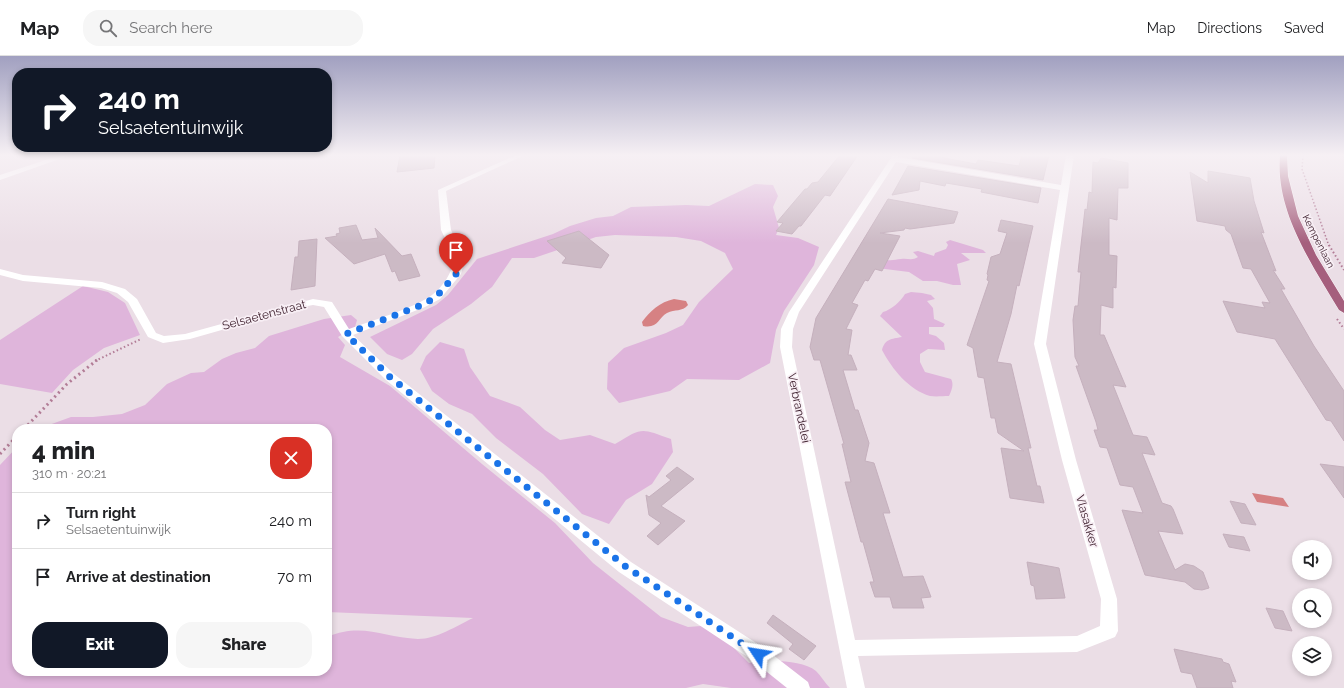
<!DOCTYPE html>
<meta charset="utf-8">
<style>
body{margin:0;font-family:Raleway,sans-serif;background:#f6f6f6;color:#202124;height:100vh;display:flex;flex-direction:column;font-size:15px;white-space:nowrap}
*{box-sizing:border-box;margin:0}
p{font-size:13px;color:#757577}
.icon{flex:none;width:22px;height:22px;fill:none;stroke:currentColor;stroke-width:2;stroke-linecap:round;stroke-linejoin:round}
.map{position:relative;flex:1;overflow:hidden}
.sheet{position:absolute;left:12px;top:368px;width:320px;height:252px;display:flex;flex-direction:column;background:#fff;border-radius:16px;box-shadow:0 2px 6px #0003}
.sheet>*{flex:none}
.banner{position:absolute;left:12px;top:12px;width:320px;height:84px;border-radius:16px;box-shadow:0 2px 6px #0003;background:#111827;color:#fff;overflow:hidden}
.fabs{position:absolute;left:1292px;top:484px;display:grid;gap:8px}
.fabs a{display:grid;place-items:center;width:40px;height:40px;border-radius:50%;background:#fff;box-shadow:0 2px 6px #0003;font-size:20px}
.pin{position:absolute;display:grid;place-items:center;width:34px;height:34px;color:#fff;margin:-41px -17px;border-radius:50% 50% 50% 0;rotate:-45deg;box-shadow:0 0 4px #0007}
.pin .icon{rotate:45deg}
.me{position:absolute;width:44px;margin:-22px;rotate:303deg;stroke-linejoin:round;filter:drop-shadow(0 0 3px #0008)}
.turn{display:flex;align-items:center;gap:14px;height:84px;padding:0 20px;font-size:18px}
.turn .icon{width:52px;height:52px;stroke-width:2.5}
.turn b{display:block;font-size:28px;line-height:34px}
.round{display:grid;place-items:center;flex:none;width:42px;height:42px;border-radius:16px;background:#f6f6f6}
.summary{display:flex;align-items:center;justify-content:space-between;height:68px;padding:0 20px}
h1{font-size:24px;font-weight:800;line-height:30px}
.button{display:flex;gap:8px;margin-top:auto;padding:8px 20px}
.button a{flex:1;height:46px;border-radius:16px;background:#111827;color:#fff;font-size:16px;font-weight:800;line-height:46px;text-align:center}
.button a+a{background:#f6f6f6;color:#202124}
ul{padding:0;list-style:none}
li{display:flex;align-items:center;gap:12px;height:56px;padding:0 20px;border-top:1px solid #e0e0e0}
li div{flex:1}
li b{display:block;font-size:15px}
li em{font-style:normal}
header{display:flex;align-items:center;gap:24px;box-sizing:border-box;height:56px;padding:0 20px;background:#fff;border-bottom:1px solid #e0e0e0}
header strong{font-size:19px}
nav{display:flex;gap:22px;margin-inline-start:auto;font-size:14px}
.search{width:280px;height:36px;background:#f6f6f6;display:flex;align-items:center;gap:10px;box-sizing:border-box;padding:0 14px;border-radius:16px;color:#757577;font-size:15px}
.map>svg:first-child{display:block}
</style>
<header>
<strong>Map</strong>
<div class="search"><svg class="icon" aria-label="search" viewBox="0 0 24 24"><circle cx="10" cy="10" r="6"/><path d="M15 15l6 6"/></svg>Search here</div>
<nav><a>Map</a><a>Directions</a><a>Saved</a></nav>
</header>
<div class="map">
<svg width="1344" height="632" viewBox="0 0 1344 632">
<rect width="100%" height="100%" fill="#ebdee6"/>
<path fill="#dfb5db" d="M755 128 773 129 778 140 773 151 779 172 776 179 798 182 819 191 814 209 784 255 776 274 770 307 739 324 687 323 670 335 619 347 607 333 608 307 624 292 666 277 683 269 699 246 733 213 725 197 701 185 676 181 615 179 596 181 534 202H512L492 231 471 248 433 273 412 298 402 304 387 298 370 281 436 249 448 239 477 203 553 178 570 170 596 162 613 160 631 151 686 149 709 150Z
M950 184 983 194 986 197H961L970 204 957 208 961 229H953L937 225H923L909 216 877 212 887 204C893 205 896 203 901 203 908 202 912 205 918 201L913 196 918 195 934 200 935 197 946 193 948 189 946 186Z
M83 230 108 236 125 247 140 279 104 292 73 314 52 337 0 328V284Z
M911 236 922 237 931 239 935 243 927 245 933 252 934 263 945 268 943 271H929V278L936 280 944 287 945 294 928 293 920 298V306L925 316 951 323C954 328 952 334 949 340 943 340 936 341 930 340 909 334 892 313 882 294 885 283 891 283 902 281L880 260 883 256C891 254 901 245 905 238Z
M351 259 357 264 355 271 338 281 345 289 340 301 390 330 482 408 555 467 593 507 661 561 688 571 701 570 712 574 728 586 749 607C766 604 801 603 816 615 821 620 825 627 830 632H731L703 628 686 632H0V409L17 391V615H327V581C363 566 384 582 418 583 437 583 456 570 473 562L327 556V373H38L71 361H93L122 358 145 349 167 328 191 317 204 316 222 303 236 297 255 292 269 280 324 263Z
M440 286 464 293 470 311 490 340 520 351 545 374 560 384 590 379 615 388C643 371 640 372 671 383L673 396 652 428 626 444 609 468 582 458 543 418 496 382 472 358 449 348 432 335 420 313 426 300Z"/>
<path fill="#d68183" d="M674 243 686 245 688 249C682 256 675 253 667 257 658 262 658 273 643 270L642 266C650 255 660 246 674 243Z
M1252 437 1283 442 1289 451 1257 446Z"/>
<path fill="#ccbac5" stroke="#c5b0bd" d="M400 99H435L434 112 397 116Z
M840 99H858L830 140 825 139 801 170H799L792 178 776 175 783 167 777 166 805 133H807L812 127 818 126Z
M914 99H944L942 101 944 102 976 108 978 104 1019 110 1022 99H1049L1043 124 912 102Z
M1101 102 1128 107V132H1118L1117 164 1109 162V199L1117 200 1116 232 1113 231V252L1101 249 1100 279H1104L1126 331 1113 329 1133 379 1147 381 1155 399 1142 397 1162 447 1171 450 1173 453 1183 478 1158 475 1175 514 1185 508 1194 510 1203 516 1209 532 1202 534 1194 533 1185 526 1145 519 1122 454 1143 457 1133 431 1120 429 1107 392 1100 391 1094 374H1098L1096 366 1076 310H1079L1075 301 1073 264 1075 250H1078L1081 216H1078L1085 153 1087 154 1089 136 1092 137 1093 106 1098 107Z
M908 110 1041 132 1038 147 981 136 982 133 946 127 945 130 920 125 919 134 892 139Z
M1208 115 1250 122 1254 145 1264 177 1261 176 1276 215 1273 214 1285 233H1281L1314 290 1344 335V385L1331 365 1326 364 1275 283 1237 276 1223 245 1265 252 1262 246 1270 247 1251 213 1243 212 1231 178 1226 174 1225 170 1197 165 1190 116 1208 127Z
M888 143 958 156 954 167 910 173 905 172 904 174 880 177 900 180 882 215 875 213 868 225 865 224 852 247 858 249 846 273 852 274 848 299H851L857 314H843L855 354H858L869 387 865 405 874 407 890 457H883L903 521 923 520 931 541 921 542 924 552H893L890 541H875L870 526H874L863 486H861L845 426H851L842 388H844L820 304H814L810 291 816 262Z
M1001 164 1033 170 1019 230 1017 229 1011 258 997 306 1011 308 1031 392H1028L1037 430H1040L1044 447 1010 442 1001 392 1024 395 998 377 995 362H991L984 322 978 321 973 292 967 289 989 225 987 224 988 219 987 218 991 201 1000 198 1007 177 998 175Z
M356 169 362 184 378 182 375 172 402 200 411 198 420 220 399 225 395 215 392 216 385 198 354 208 325 182 337 180 336 178 340 177 339 172Z
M579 175 609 199 601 212 562 207 566 202 547 185Z
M317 183 315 230 291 234 295 201H298L299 185Z
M1320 408 1344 411V442Z
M677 411 694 423 661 450 685 465 658 489 647 480 661 467 649 459 646 439 649 441 671 424 666 420Z
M1230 445 1245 448 1256 469 1241 467Z
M1223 478 1244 481 1250 495 1229 491Z
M1027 506 1059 512 1065 542 1036 543 1034 530 1031 529Z
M1266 552 1283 555 1292 575 1275 572Z
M773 559 816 590 804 604 789 593 793 588 767 567Z
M1174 593 1222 603 1223 606 1229 608 1236 626 1231 625 1233 632H1197L1192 618 1181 616Z"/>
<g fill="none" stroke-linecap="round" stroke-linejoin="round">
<defs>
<path id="major" d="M1280 99H1287L1288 120 1298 160 1316 199 1344 245V257L1339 254C1311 207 1275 155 1280 99Z"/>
</defs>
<use href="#major" stroke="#fff" stroke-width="1"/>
<path stroke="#b27c96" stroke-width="1.5" stroke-dasharray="1.5 2" stroke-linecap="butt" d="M1303 99 1302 113 1329 190"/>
<path stroke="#b27c96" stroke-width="2" stroke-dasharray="1.5 2.5" stroke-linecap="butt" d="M1329 189 1344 214
M1337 263 1344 273
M95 305 141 283"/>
<path stroke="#b27c96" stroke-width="3" stroke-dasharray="2 3.5" stroke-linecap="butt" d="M24 373 67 328 97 304
M0 398 17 380"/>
<path fill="#fff" fill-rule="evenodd" d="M61 99H71L0 124V119Z
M516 99H525L446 135 451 174 465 203 461 218 440 243 425 251 353 279 394 318 631 506 764 592 808 626 810 632H787L752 604 619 516 386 324 342 280 324 251 313 249 302 251 190 283 163 287 148 281 128 246 117 237 101 232 23 225 0 219V213L23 219 102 226 125 233 137 243 156 277 164 280 185 278 313 243 332 246 349 273C370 265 415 252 432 239 444 230 451 217 455 203L441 174 438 134Z
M893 99H899L898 101 1061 129 1066 99H1074L1046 288 1076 404 1117 543 1118 575 1115 581 1077 596 858 600 865 632H847L780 291 781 273 789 256ZM896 106 1060 134 1034 288 1062 404 1101 543 1100 570 1077 580 855 584 792 291 793 273 799 256Z"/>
<use href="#major" fill="#a55f7d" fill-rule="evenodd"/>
</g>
<linearGradient id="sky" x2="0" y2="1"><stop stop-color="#a1a0c0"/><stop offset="0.53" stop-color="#f6f0f4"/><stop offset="1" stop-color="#f6f0f4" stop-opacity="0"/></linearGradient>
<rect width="1344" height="187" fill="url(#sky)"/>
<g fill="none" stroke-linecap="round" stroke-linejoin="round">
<path stroke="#1a73e8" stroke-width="7" stroke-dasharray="0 12.6" d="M456 218 436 241 422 249 346 278 390 321 625 510 758 598"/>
</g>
<g text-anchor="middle" stroke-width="3.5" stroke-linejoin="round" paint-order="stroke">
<g font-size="10" fill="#3c1e2c" stroke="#f8eff5">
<text transform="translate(1319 185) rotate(63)" y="4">Kempenlaan</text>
</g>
<g font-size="12" fill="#3c1e2c" stroke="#f8eff5">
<text transform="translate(264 259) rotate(-15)" y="4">Selsaetenstraat</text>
<text transform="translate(799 352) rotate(78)" y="4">Verbrandelei</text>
<text transform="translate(1087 465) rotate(74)" y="4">Vlasakker</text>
</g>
</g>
</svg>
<div class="fabs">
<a><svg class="icon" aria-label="sound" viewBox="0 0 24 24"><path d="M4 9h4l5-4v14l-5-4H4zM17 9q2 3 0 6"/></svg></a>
<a><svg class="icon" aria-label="search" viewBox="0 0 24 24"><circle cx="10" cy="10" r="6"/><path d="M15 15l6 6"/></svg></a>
<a><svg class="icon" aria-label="layers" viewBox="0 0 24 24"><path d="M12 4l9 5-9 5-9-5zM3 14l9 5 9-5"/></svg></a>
</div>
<div class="pin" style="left:456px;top:218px;background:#d93025"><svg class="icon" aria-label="arrive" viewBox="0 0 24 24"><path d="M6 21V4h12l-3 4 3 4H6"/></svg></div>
<svg class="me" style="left:758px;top:598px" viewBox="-20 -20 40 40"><path d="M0-17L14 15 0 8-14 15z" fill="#1a73e8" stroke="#fff" stroke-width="4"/></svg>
<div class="banner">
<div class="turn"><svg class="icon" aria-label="right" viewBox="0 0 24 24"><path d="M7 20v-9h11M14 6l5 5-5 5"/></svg><div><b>240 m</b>Selsaetentuinwijk</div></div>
</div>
<section class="sheet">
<div class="summary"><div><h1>4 min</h1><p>310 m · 20:21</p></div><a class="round" style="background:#d93025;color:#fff"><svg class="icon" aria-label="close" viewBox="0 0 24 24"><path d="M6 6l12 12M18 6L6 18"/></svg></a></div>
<ul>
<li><svg class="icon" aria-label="right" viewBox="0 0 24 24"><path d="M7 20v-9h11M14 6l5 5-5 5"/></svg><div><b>Turn right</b><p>Selsaetentuinwijk</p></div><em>240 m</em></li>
<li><svg class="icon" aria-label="arrive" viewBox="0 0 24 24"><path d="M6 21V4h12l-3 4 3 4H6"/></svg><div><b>Arrive at destination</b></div><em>70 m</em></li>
</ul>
<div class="button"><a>Exit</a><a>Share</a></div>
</section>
</div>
